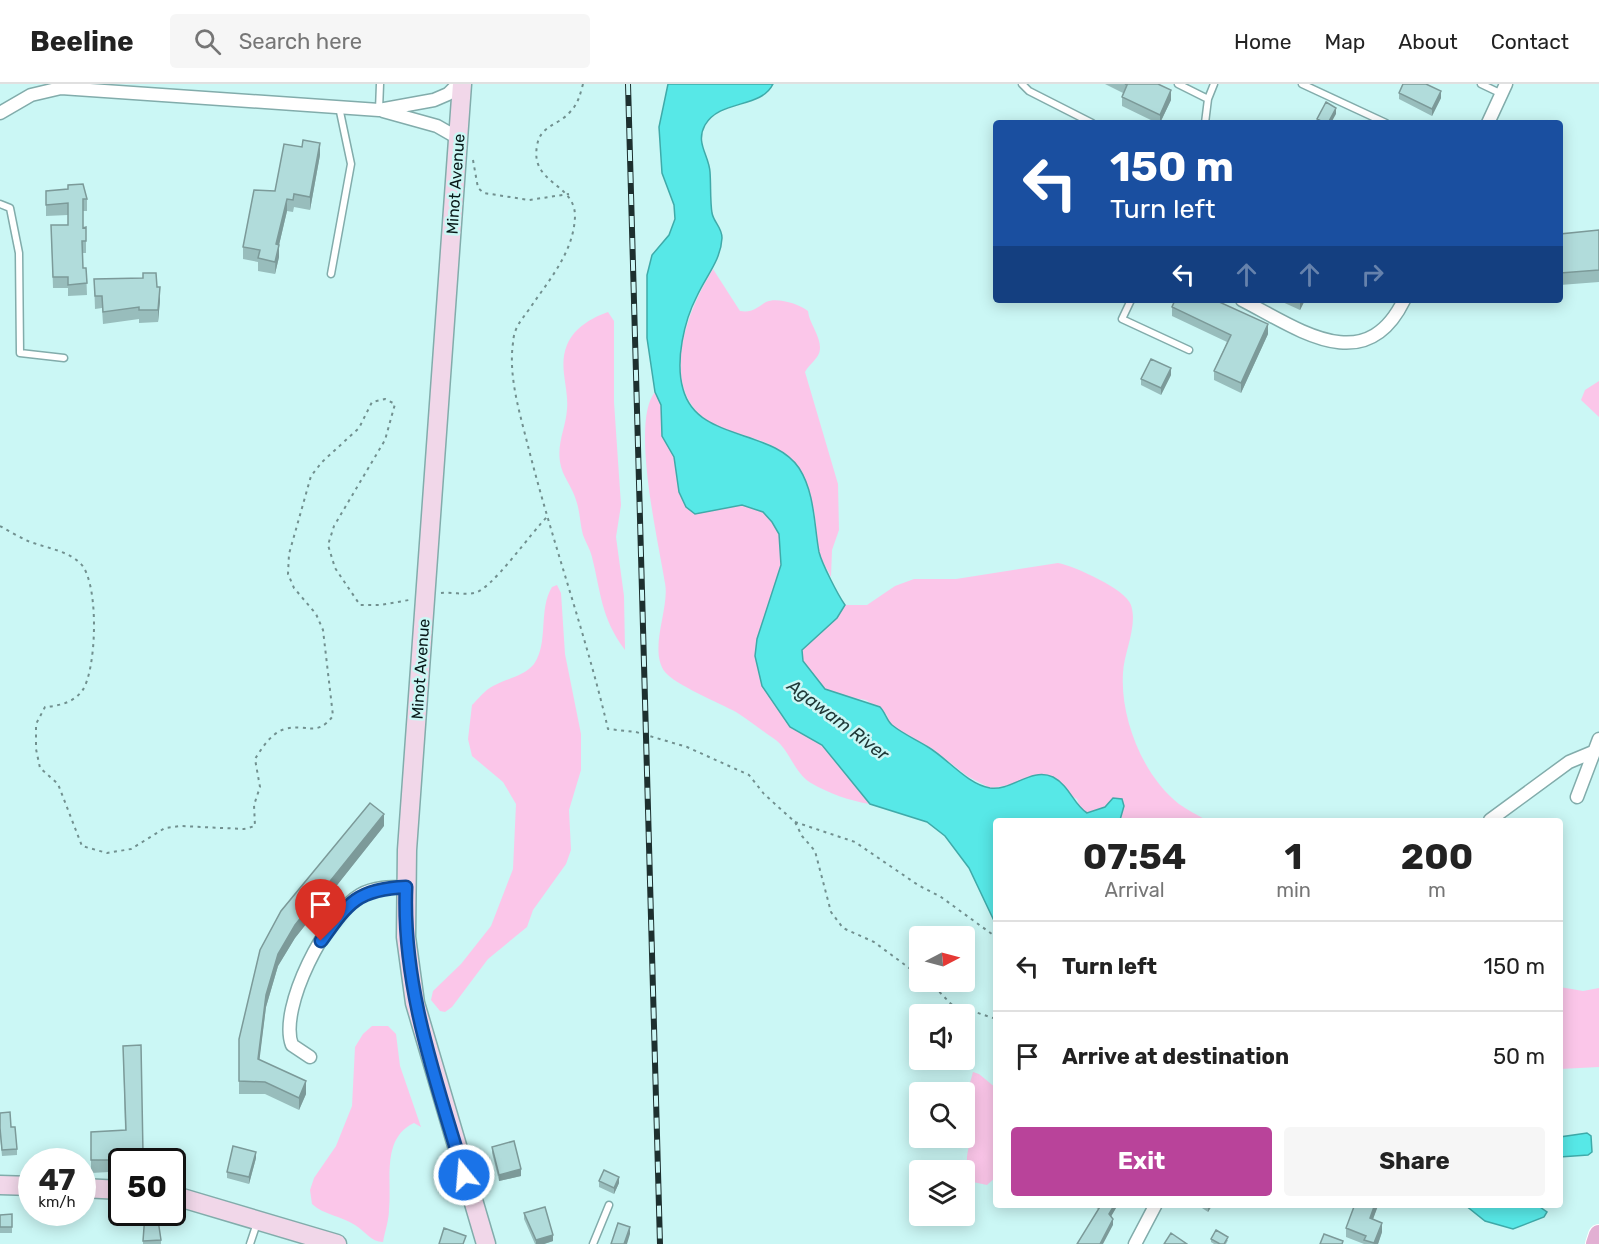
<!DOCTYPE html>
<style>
body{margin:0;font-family:Rubik,sans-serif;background:#f6f6f6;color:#222;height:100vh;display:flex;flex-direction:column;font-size:22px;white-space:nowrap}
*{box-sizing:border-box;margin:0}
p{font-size:20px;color:#767676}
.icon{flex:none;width:33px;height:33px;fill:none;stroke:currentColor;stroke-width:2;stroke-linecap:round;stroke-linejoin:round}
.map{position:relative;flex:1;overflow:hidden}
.panel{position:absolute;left:993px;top:734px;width:570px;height:390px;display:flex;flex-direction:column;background:#fff;border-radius:6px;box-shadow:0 3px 15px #0003}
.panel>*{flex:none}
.banner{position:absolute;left:993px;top:36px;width:570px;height:183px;border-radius:6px;box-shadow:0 3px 15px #0003;background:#1a4fa0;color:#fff;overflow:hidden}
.needle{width:39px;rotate:84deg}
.fabs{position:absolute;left:909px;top:842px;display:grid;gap:12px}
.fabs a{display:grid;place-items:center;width:66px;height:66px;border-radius:6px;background:#fff;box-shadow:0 3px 15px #0003;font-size:30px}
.speed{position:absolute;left:18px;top:1064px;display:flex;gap:12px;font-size:30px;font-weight:700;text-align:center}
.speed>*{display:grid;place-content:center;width:78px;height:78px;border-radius:50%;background:#fff;box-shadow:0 3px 15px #0003;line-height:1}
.speed small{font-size:15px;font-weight:400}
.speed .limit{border:3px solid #111;border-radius:9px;background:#fff;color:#111}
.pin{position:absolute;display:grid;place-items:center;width:51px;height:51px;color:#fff;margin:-62px -26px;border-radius:50% 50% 50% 0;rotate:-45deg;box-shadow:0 0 6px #0007}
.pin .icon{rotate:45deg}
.me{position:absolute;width:66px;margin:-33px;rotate:343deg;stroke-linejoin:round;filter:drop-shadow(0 0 4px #0008)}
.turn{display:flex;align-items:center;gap:21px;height:126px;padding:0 18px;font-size:27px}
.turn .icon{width:78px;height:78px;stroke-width:2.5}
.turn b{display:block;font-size:42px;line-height:51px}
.lanes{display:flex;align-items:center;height:57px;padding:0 18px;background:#0003;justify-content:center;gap:30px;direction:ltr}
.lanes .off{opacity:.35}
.eta{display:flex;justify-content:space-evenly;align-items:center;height:102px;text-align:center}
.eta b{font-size:36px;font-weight:700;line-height:42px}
.cta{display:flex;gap:12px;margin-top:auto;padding:12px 18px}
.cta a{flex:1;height:69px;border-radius:6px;background:#b9439a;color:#fff;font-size:24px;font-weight:700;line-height:69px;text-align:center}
.cta a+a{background:#f6f6f6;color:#222}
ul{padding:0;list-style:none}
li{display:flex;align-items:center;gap:18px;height:90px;padding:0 18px;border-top:2px solid #e0e0e0}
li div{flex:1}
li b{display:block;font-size:22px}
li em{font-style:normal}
header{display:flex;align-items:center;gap:36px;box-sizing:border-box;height:84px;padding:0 30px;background:#fff;border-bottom:2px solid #e0e0e0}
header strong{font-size:28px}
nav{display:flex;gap:33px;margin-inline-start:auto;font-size:21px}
.search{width:420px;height:54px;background:#f6f6f6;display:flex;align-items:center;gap:15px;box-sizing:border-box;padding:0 21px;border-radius:6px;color:#767676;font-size:22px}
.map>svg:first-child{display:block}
</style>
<header>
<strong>Beeline</strong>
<div class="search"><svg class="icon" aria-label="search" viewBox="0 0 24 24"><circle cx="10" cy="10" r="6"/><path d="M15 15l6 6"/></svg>Search here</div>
<nav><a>Home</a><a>Map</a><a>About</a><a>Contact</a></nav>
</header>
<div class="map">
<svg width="1599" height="1160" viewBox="0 0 1599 1160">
<rect width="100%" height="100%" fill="#cbf7f5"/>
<path fill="#fbc6e9" d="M713 185 740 227C753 229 756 224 766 218 777 213 799 220 808 227 809 241 827 259 817 273 813 279 808 282 805 288L838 400 839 446 832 466 831 493C828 486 823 479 820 472 814 457 818 439 813 423 810 411 785 375 776 365 765 354 724 349 709 338 657 303 687 227 713 185Z
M608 228 614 237V318L621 421 616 453 624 512 625 566C601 534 601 509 592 473 590 465 586 459 583 451 580 440 580 427 576 416 572 402 562 392 560 378 557 358 566 343 567 325 569 304 558 282 567 261 574 244 591 234 608 228Z
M1599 297V333L1581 316 1585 306Z
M655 308 661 321 662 352 674 373 679 408 695 430 742 421 763 428 772 438 779 450 781 481 757 555 790 643 822 661 870 720C850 717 828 709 811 699 793 688 790 665 773 654 761 646 749 636 736 628 721 620 674 600 665 588 648 566 670 524 665 499 659 460 630 338 655 308Z
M1058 479C1074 482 1126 505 1131 521 1138 542 1124 568 1123 589 1120 634 1143 692 1179 720 1187 726 1198 731 1206 736H1120L1122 733 1113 715 1105 723 1087 729 1080 725 1077 715 1030 692 1011 701 990 704 967 692 931 664 898 646 889 639 887 631 866 616 840 612 825 605 803 577 802 566 837 534 845 521H867L895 502 914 495H956Z
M557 501 561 509 565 570 581 650V686L569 726 571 766 566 780 533 826 527 843 488 875 452 923 445 928 440 927 431 916 433 907 461 880 491 842 513 785 516 720 503 698 472 672 468 655 472 621C478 615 485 606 493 602 507 594 523 593 534 580 549 559 538 526 552 503Z
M1560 903 1583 907 1599 904V983L1560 985Z
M372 942H388L396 950 400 982 421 1043 414 1039C381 1054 392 1097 389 1125 389 1136 385 1147 383 1158 371 1158 365 1147 355 1141 341 1132 324 1131 312 1120L310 1106 314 1094 336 1062 352 1022 355 963 363 950Z
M973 988 979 990 996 1004V1093L987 1101 973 1098C962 1081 968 1066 973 1047L965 1031 964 1008 968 1006Z"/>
<path fill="#57e8e7" stroke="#3faaa9" stroke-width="1.5" d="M668 0H773C761 25 720 15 705 41 695 59 709 71 710 88 711 102 710 116 712 129 714 139 722 143 722 154 721 176 706 192 697 212 684 237 675 277 683 305 697 358 772 344 799 384 815 409 814 441 819 468 822 480 838 511 845 521L837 534 802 566 803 577 825 605 880 623C885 628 887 637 892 641 903 650 917 656 928 663 948 675 967 700 990 704 1012 707 1031 683 1053 693 1070 702 1073 720 1087 729L1105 723 1113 714 1122 715 1124 722 1120 736H996V841L969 784 945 752 927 738 870 720 822 661 790 643 762 602 755 572 757 555 781 481 779 450 772 438 763 428 742 421 695 430 686 423 679 408 674 373 662 352 661 321 655 308 647 254V191L652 171 669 151 675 135 674 121 662 89 659 43Z
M1587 1049 1591 1052 1592 1068 1588 1071 1560 1073V1053Z
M1465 1121H1537L1547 1128 1544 1133 1513 1145 1485 1137Z"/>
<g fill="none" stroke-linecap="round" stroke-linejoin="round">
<defs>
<path id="lane" d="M1022 0 1029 7 1092 39
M1178 0 1208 15
M1302 0 1386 39
M1481 0 1502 10
M379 26 380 0
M1205 39 1208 15 1214 0
M0 120 10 124 19 169 20 269 64 274
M331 190 351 80 339 23
M1131 216 1122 235 1189 266
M250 1160 257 1139
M593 1160 609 1121"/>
<path id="street" d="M383 27 437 42 458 54
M0 29 31 11 61 4 379 26 434 16 448 10 458 0
M1488 39 1506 0
M1242 216C1297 244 1365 296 1404 216
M1577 713 1599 655
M1490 736 1569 678 1593 668
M310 973 292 961C278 924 327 830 360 811 374 803 390 803 406 803
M1135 1160 1156 1120"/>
<path id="secondary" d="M462 0 407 766 406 853 415 919 486 1160
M0 1101 32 1102
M82 1104 122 1106
M172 1111 337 1160"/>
<path id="primary" d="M1596 1160 1599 1151"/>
</defs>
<use href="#lane" stroke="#82acab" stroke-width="9"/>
<use href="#street" stroke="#82acab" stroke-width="15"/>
<use href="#secondary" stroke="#82acab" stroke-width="21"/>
<use href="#primary" stroke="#fff" stroke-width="22"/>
<path stroke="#71908f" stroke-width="2" stroke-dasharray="3 4.5" stroke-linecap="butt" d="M583 0C580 11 578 20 570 28 558 42 540 41 537 62 530 100 575 99 575 132 574 168 549 196 530 224 521 237 514 243 513 259 508 294 521 333 529 366 553 460 586 551 608 645L636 648 687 663 749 691 764 710 795 738 802 752 815 767 831 828 843 844 874 858 920 892
M473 76 478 104 484 109 529 116 569 110
M0 442C9 447 19 453 28 457 46 464 65 466 79 478 100 495 97 587 82 607 73 619 58 622 45 623L36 640V665L40 684 58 700 82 762 107 769 131 765 165 744 180 742 244 745 255 742 254 721 260 703 255 675C262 664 271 649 285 645 307 639 316 654 333 632L323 546 316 530 294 504 288 490 289 470 311 392 322 378 359 344 372 318 385 315 395 320 385 356 334 442 328 461 335 484 360 521H380L409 516
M441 509C451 508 464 511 474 509 491 507 532 447 548 432
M795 738 855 758 918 801 941 813 996 853
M929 897 951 920 996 935"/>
<use href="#lane" stroke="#fff" stroke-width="6"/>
<use href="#street" stroke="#fff" stroke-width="12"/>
<use href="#secondary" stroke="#f1d7e9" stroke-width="18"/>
<use href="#primary" stroke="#e2b0d3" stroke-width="20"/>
<defs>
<path id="rail" d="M628 0 660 1160"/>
</defs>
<use href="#rail" stroke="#1d302f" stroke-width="6"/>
<use href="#rail" stroke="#cbf7f5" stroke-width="4" stroke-dasharray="11" stroke-linecap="butt"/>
</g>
<path fill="#98bdbc" d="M1105 0H1158L1171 16 1160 39H1157L1122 22V13L1123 9Z
M1399 9 1441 14 1432 32 1399 15Z
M320 71 310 126 294 123 293 128 287 127 279 161V173L275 190 258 187V178L243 175V163L275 107Z
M46 107 87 115V127H83V144L86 143V169H83V184H86L87 211 68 212V204H53L51 141H68V131L46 132Z
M1599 146V198L1560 201V150Z
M94 195 157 203 160 216 158 238 139 239V235L103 240 102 224 95 225Z
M1278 216H1305L1300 226Z
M1172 223 1268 250 1241 309 1214 296V287L1227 258 1172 232Z
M1171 291 1161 311 1141 301V295Z
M384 742 295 854 278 882 266 923 259 976 306 1010 299 1026 265 1010H239V955L260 866Z
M141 961 143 1077H122V1082H109V1088L91 1089V1048L125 1046 123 962Z
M0 1029 11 1043 17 1065V1071L2 1072 0 1051Z
M492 1063 521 1092 499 1097 492 1069Z
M256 1074 249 1100 227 1094V1088Z
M599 1097 619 1099 614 1110 599 1103Z
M1093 1120H1116V1124L1111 1132 1113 1141 1098 1125 1093 1122Z
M1196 1120H1213L1208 1128Z
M1378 1120 1373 1135 1382 1148 1378 1160H1364L1346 1153V1144Z
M524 1129 553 1157 544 1160H535L524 1135Z
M12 1130V1149H0V1131Z
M1211 1155 1228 1156 1226 1160H1214L1211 1158Z
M161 1156V1160H143V1157Z"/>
<path fill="#7c9a99" d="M1171 6V16L1160 39V31Z
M1441 7V14L1432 32V25Z
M1336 24V30L1331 39H1328Z
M320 59V71L310 126V113Z
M287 115V127L279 161V173L275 190 276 160Z
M160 203V216L158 238V226Z
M1300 216H1305L1300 226Z
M1268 240V250L1241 309V299Z
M1171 284V291L1161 311V304Z
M384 730V742L295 854 278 882 266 923 258 988V975L266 911 278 870 295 841Z
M306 997V1010L299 1026V1014Z
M256 1068V1074L249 1100V1093Z
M521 1085V1092L499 1097V1091Z
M619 1093V1099L614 1110V1104Z
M1115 1120H1116V1124L1109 1136V1130Z
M1209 1120H1213L1208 1128V1121Z
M1375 1120H1378V1122L1370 1143V1134Z
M1113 1135V1141L1103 1160H1100Z
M1382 1139V1148L1378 1160H1374Z
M630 1143V1150L627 1160H624Z
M553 1151V1157L544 1160H536V1156Z"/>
<path fill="#b1dcdb" stroke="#7c9a99" stroke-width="1.5" d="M1125 0H1158L1171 6 1160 31 1122 13 1127 1Z
M1403 0H1426L1441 7 1432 25 1399 9Z
M1326 18 1336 24 1328 39H1325L1317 35Z
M303 56 320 59 310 113 294 110 293 116 287 115 276 160 279 161 275 178 258 174 260 166 243 163 254 106 275 107 284 60 302 63Z
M83 100 87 115H83V144L86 143V157H82L83 184H86L87 199 68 201V193H53L51 141H68V119L46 121V107L68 105V101Z
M1599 146V186L1560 189V150Z
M143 189H156L157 203H160L158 226H139V223L103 228 102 212H95L94 195 143 194Z
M1175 216H1215L1268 240 1241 299 1214 287 1231 251 1172 223Z
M1151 275 1171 284 1161 304 1141 295Z
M370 719 384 730 295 841 278 870 266 911 258 975 306 997 299 1014 265 998 239 997V955L260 866 281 827Z
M141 961 143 1069 109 1070V1076H91V1048L126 1046 123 962Z
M10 1028 11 1043H15L17 1065 2 1066 0 1044V1029Z
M514 1057 521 1085 499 1091 492 1063Z
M233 1062 256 1068 249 1093 227 1088Z
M604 1086 619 1093 614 1104 599 1097Z
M1355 1120H1375L1370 1134 1382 1139 1374 1159 1364 1156 1366 1152 1346 1144Z
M1101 1121 1115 1120 1109 1130 1113 1135 1100 1160H1077Z
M545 1123 553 1151 536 1156 524 1129Z
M157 1129 161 1156 143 1157 145 1130Z
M12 1130V1143H0V1131Z
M618 1139 630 1143 624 1160H611Z
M444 1144 466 1152 463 1160H439Z
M1216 1146 1228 1153 1224 1160H1220L1211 1155Z
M1171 1149 1187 1160H1164Z
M1324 1150 1343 1157 1342 1160H1320Z"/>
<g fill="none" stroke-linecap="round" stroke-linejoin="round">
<defs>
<path id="route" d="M321 857C348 819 357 805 406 803 402 904 436 996 464 1091"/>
</defs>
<use href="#route" stroke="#114b97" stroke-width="15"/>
<use href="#route" stroke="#1a73e8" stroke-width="10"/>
</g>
<g text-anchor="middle" stroke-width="5" stroke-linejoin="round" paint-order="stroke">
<g font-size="16" fill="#081818" stroke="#cbf7f5">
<text transform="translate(455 100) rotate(-86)" y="6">Minot Avenue</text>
<text transform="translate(420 585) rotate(-86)" y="6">Minot Avenue</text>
</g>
<g font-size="18" font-style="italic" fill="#203938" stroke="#cbf7f5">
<text transform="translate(838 636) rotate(37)" y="6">Agawam River</text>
</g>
</g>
</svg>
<div class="fabs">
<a><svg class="needle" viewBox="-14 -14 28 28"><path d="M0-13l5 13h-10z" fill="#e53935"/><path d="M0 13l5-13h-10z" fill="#767676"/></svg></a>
<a><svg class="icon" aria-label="sound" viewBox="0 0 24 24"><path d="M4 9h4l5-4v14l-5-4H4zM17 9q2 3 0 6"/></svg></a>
<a><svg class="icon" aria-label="search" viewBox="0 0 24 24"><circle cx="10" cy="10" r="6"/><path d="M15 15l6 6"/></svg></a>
<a><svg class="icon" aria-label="layers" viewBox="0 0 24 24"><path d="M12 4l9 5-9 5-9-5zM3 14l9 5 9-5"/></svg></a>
</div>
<div class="speed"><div>47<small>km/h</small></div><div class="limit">50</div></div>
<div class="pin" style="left:321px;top:857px;background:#d93025"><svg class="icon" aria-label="arrive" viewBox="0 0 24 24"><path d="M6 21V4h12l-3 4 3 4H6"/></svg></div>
<svg class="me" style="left:464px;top:1091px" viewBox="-20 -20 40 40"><circle r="17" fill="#1a73e8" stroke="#fff" stroke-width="3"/><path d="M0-11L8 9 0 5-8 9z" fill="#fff"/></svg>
<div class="banner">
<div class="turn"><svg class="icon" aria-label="left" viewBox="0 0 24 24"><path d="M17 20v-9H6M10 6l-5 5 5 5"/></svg><div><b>150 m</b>Turn left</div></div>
<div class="lanes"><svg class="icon" aria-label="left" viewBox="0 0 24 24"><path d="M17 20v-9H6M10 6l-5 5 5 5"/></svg><svg class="icon off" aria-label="ahead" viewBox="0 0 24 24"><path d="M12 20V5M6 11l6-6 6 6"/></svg><svg class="icon off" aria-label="ahead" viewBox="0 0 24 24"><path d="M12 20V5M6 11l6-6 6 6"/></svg><svg class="icon off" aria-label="right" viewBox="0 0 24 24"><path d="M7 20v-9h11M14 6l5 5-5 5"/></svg></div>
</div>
<section class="panel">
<div class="eta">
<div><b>07:54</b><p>Arrival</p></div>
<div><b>1</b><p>min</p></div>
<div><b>200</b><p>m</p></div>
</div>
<ul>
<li><svg class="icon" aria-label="left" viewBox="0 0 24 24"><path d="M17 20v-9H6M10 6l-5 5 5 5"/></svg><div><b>Turn left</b></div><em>150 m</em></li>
<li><svg class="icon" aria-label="arrive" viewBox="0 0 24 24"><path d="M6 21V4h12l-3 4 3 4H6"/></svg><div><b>Arrive at destination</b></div><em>50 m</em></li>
</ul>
<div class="cta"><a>Exit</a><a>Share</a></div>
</section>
</div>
